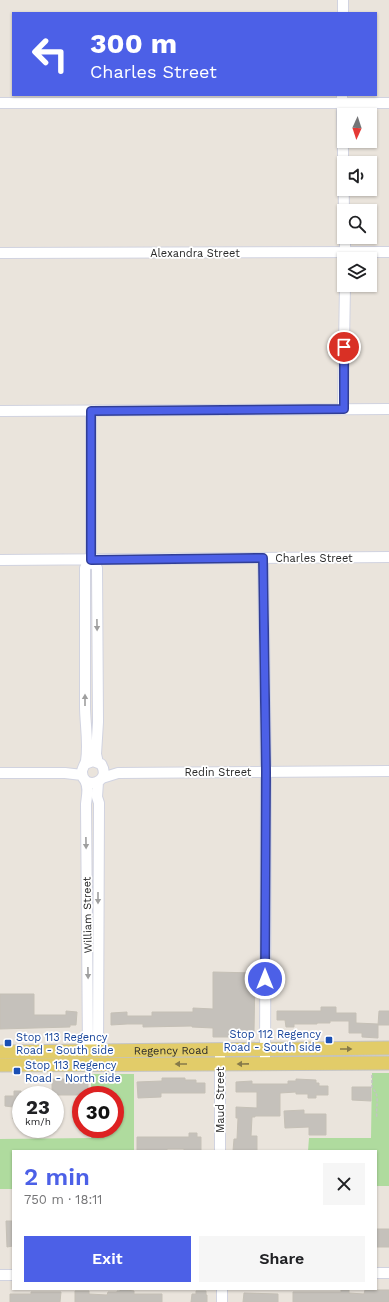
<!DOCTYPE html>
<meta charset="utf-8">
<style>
body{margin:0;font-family:"Work Sans",sans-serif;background:#f6f6f6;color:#202124;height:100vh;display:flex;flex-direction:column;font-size:15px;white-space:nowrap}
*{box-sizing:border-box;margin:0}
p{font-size:13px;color:#757577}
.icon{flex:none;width:22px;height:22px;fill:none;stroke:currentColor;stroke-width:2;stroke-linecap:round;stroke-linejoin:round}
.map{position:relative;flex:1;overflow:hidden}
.details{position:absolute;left:12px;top:1150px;width:365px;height:140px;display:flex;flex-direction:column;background:#fff;border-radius:0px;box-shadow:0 1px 3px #0004}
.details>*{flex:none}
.hud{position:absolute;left:12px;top:12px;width:365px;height:84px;border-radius:0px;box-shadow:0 1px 3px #0004;background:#4c60e7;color:#fff;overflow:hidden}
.needle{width:26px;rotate:183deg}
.fabs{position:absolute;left:337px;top:108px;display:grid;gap:8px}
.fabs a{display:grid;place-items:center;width:40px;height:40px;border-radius:0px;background:#fff;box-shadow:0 1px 3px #0004;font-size:20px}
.speed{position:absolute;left:12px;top:1086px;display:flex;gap:8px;font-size:20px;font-weight:700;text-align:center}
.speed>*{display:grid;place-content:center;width:52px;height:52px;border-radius:50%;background:#fff;box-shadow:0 1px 3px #0004;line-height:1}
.speed small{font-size:10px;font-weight:400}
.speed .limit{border:6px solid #d22;background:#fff;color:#111}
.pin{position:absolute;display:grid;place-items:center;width:34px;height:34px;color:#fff;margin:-17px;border:2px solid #fff;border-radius:50%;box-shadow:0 1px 4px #0007}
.me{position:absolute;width:44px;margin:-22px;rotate:0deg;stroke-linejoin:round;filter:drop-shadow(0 0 3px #0008)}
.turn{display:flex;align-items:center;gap:14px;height:84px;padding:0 12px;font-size:18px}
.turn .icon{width:52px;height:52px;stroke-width:2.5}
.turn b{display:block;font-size:28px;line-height:34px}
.round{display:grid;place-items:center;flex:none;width:42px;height:42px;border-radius:0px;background:#f6f6f6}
.overview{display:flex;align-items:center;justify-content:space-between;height:68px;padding:0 12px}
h1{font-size:24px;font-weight:600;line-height:30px;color:#4c60e7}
.button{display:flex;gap:8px;margin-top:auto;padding:8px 12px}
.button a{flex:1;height:46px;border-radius:0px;background:#4c60e7;color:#fff;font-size:16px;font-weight:600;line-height:46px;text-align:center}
.button a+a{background:#f6f6f6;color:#202124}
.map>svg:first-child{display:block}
</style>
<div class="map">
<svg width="389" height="1302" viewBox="0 0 389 1302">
<rect width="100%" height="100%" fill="#eae4dc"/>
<path fill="#afdb9e" d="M372 1073H389V1186H376V1151H308L309 1138H371Z
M91 1074H134V1151H13V1189H0V1139L91 1138 92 1129H115V1095H91Z"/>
<path fill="#c5c1bb" stroke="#c5c0b6" d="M213 972 255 973 254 1033 250 1037H213V1028L192 1027V1026L143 1027V1024H127L111 1025V1013L127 1012V1016H152V1012H193V1008L213 1009Z
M0 994H34V1015H66V1011L77 1012 76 1025H70V1027L0 1029Z
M321 1007H336V1013H356V1023L378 1024V1038L362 1037V1033H349V1021H330V1023H317V1024H294V1027H286L285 1020H277V1011H321Z
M379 1011H389V1025H378Z
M162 1078H185V1080H196V1083H205V1093H161V1097L138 1098 137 1082 162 1081Z
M52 1079H88V1095H52Z
M296 1079 316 1080V1083H319V1086H328V1095H316V1098H308V1094H296V1092L280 1093V1116H255V1117H252L251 1136H257V1151H233L234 1139H237L238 1118H236V1107L257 1108V1092H236V1082L252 1081V1084H288V1081H296Z
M352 1087H371V1101L352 1100Z
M14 1091H21V1119H13V1107L5 1106V1096H14Z
M304 1110V1114H326V1135H309V1127L285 1128 284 1111Z
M189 1133H197V1137H201V1151H184V1149H167V1151L145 1150V1151H137V1137H189Z
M6 1221H13V1246L7 1247Z
M376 1229H389V1247H376Z
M120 1289H127V1290L134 1291V1294H162V1302H75V1291H89V1294L107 1295 108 1292H117V1291H120Z
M341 1290H349V1293L364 1294 365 1290H389V1302H293V1292H341Z
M196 1291H206V1295H207V1302H191L192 1294H196Z
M31 1292H61L60 1302H10V1294H31Z
M244 1293 278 1294V1302H243Z"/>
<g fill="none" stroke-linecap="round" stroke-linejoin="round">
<defs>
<path id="minor" d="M343 13V0
M342 95 344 211
M0 103H389
M345 237V259
M0 253 389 252
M343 409 345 285
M0 411 389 409
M91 411V560L97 568 98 722 96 754 98 763
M263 558 266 772 265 1063
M0 560 389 557
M85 764 93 761 101 764C113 783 82 791 82 772 82 768 85 765 86 761 89 743 85 724 85 706 85 660 85 614 85 568L91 560
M0 773H65L82 775
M102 778 118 773 389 771
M85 780C89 788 87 795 86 804L88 1051
M98 1051 99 803 97 797 98 782
M220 1151V1050
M376 1273H389
M0 1275H13
M222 1302V1289"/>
<g id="major">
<path id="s1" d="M0 1052 389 1048"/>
<path d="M0 1065 389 1063"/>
</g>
</defs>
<use href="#minor" stroke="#d1d3e0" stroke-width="12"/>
<use href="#major" stroke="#c3c3c3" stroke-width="15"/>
<path stroke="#c3c3c3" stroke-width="1.5" stroke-dasharray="3 2" stroke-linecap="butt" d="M372 1075V1088C381 1095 375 1108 377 1118"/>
<use href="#minor" stroke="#fff" stroke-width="10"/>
<use href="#major" stroke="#e2cc69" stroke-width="13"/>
</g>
<defs><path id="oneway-solid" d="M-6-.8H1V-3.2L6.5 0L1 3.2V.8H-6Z"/></defs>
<g fill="#9f9f9f">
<use href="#oneway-solid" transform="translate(97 625) rotate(89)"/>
<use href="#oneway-solid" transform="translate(85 700) rotate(-90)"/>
<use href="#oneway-solid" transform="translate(86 843) rotate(89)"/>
<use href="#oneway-solid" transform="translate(98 898) rotate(90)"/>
<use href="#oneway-solid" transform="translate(88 973) rotate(89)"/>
</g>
<g fill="#867a49">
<use href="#oneway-solid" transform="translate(346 1049)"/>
<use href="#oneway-solid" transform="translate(181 1064) rotate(180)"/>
<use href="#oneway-solid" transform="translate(243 1064) rotate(179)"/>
</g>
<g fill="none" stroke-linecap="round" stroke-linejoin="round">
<defs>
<path id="route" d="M265 979 266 772 263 558 91 560V411L344 409V347"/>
</defs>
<use href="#route" stroke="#313e96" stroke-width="10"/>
<use href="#route" stroke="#4c60e7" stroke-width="7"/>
</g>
<g fill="#1a4fb4" stroke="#fff" stroke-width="1.5">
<rect x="325" y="1036" width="8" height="8" rx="2"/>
<rect x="4" y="1039" width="8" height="8" rx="2"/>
<rect x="13" y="1067" width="8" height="8" rx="2"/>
</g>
<g text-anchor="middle" stroke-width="3.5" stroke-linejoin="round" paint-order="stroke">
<g font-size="11" fill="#292929" stroke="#fff">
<text x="195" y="257">Alexandra Street</text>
<text x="314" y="562">Charles Street</text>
<text x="218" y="776">Redin Street</text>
<text transform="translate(87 915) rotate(-91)" y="4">William Street</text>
<text dy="4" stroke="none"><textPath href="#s1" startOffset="171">Regency Road</textPath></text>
<text transform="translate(220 1100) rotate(-90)" y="4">Maud Street</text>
</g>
<g font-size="11" fill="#164399" stroke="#fff" text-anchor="start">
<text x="321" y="1038" text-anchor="end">Stop 112 Regency<tspan x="321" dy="13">Road - South side</tspan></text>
<text x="16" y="1041">Stop 113 Regency<tspan x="16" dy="13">Road - South side</tspan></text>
<text x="25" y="1069">Stop 113 Regency<tspan x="25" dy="13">Road - North side</tspan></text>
</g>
</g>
</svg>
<div class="fabs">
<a><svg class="needle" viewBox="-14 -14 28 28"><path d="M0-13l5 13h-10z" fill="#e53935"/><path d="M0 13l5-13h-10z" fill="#757577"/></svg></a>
<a><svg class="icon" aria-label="sound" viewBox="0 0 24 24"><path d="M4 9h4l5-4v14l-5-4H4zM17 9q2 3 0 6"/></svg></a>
<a><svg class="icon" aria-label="search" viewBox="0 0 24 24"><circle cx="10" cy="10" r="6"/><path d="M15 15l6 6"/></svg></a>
<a><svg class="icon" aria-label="layers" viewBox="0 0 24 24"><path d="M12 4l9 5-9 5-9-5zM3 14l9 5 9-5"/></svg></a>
</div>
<div class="speed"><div>23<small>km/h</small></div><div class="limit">30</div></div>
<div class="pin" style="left:344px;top:347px;background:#d93025"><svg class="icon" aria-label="arrive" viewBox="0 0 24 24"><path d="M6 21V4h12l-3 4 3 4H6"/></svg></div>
<svg class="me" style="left:265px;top:979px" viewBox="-20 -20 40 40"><circle r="17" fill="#4c60e7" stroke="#fff" stroke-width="3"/><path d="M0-11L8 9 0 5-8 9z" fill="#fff"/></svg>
<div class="hud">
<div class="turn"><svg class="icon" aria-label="left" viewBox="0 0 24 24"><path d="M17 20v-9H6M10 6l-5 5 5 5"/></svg><div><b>300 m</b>Charles Street</div></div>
</div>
<section class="details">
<div class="overview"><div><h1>2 min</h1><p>750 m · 18:11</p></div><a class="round"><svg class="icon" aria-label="close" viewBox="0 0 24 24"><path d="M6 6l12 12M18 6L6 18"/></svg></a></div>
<div class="button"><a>Exit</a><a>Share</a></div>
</section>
</div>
